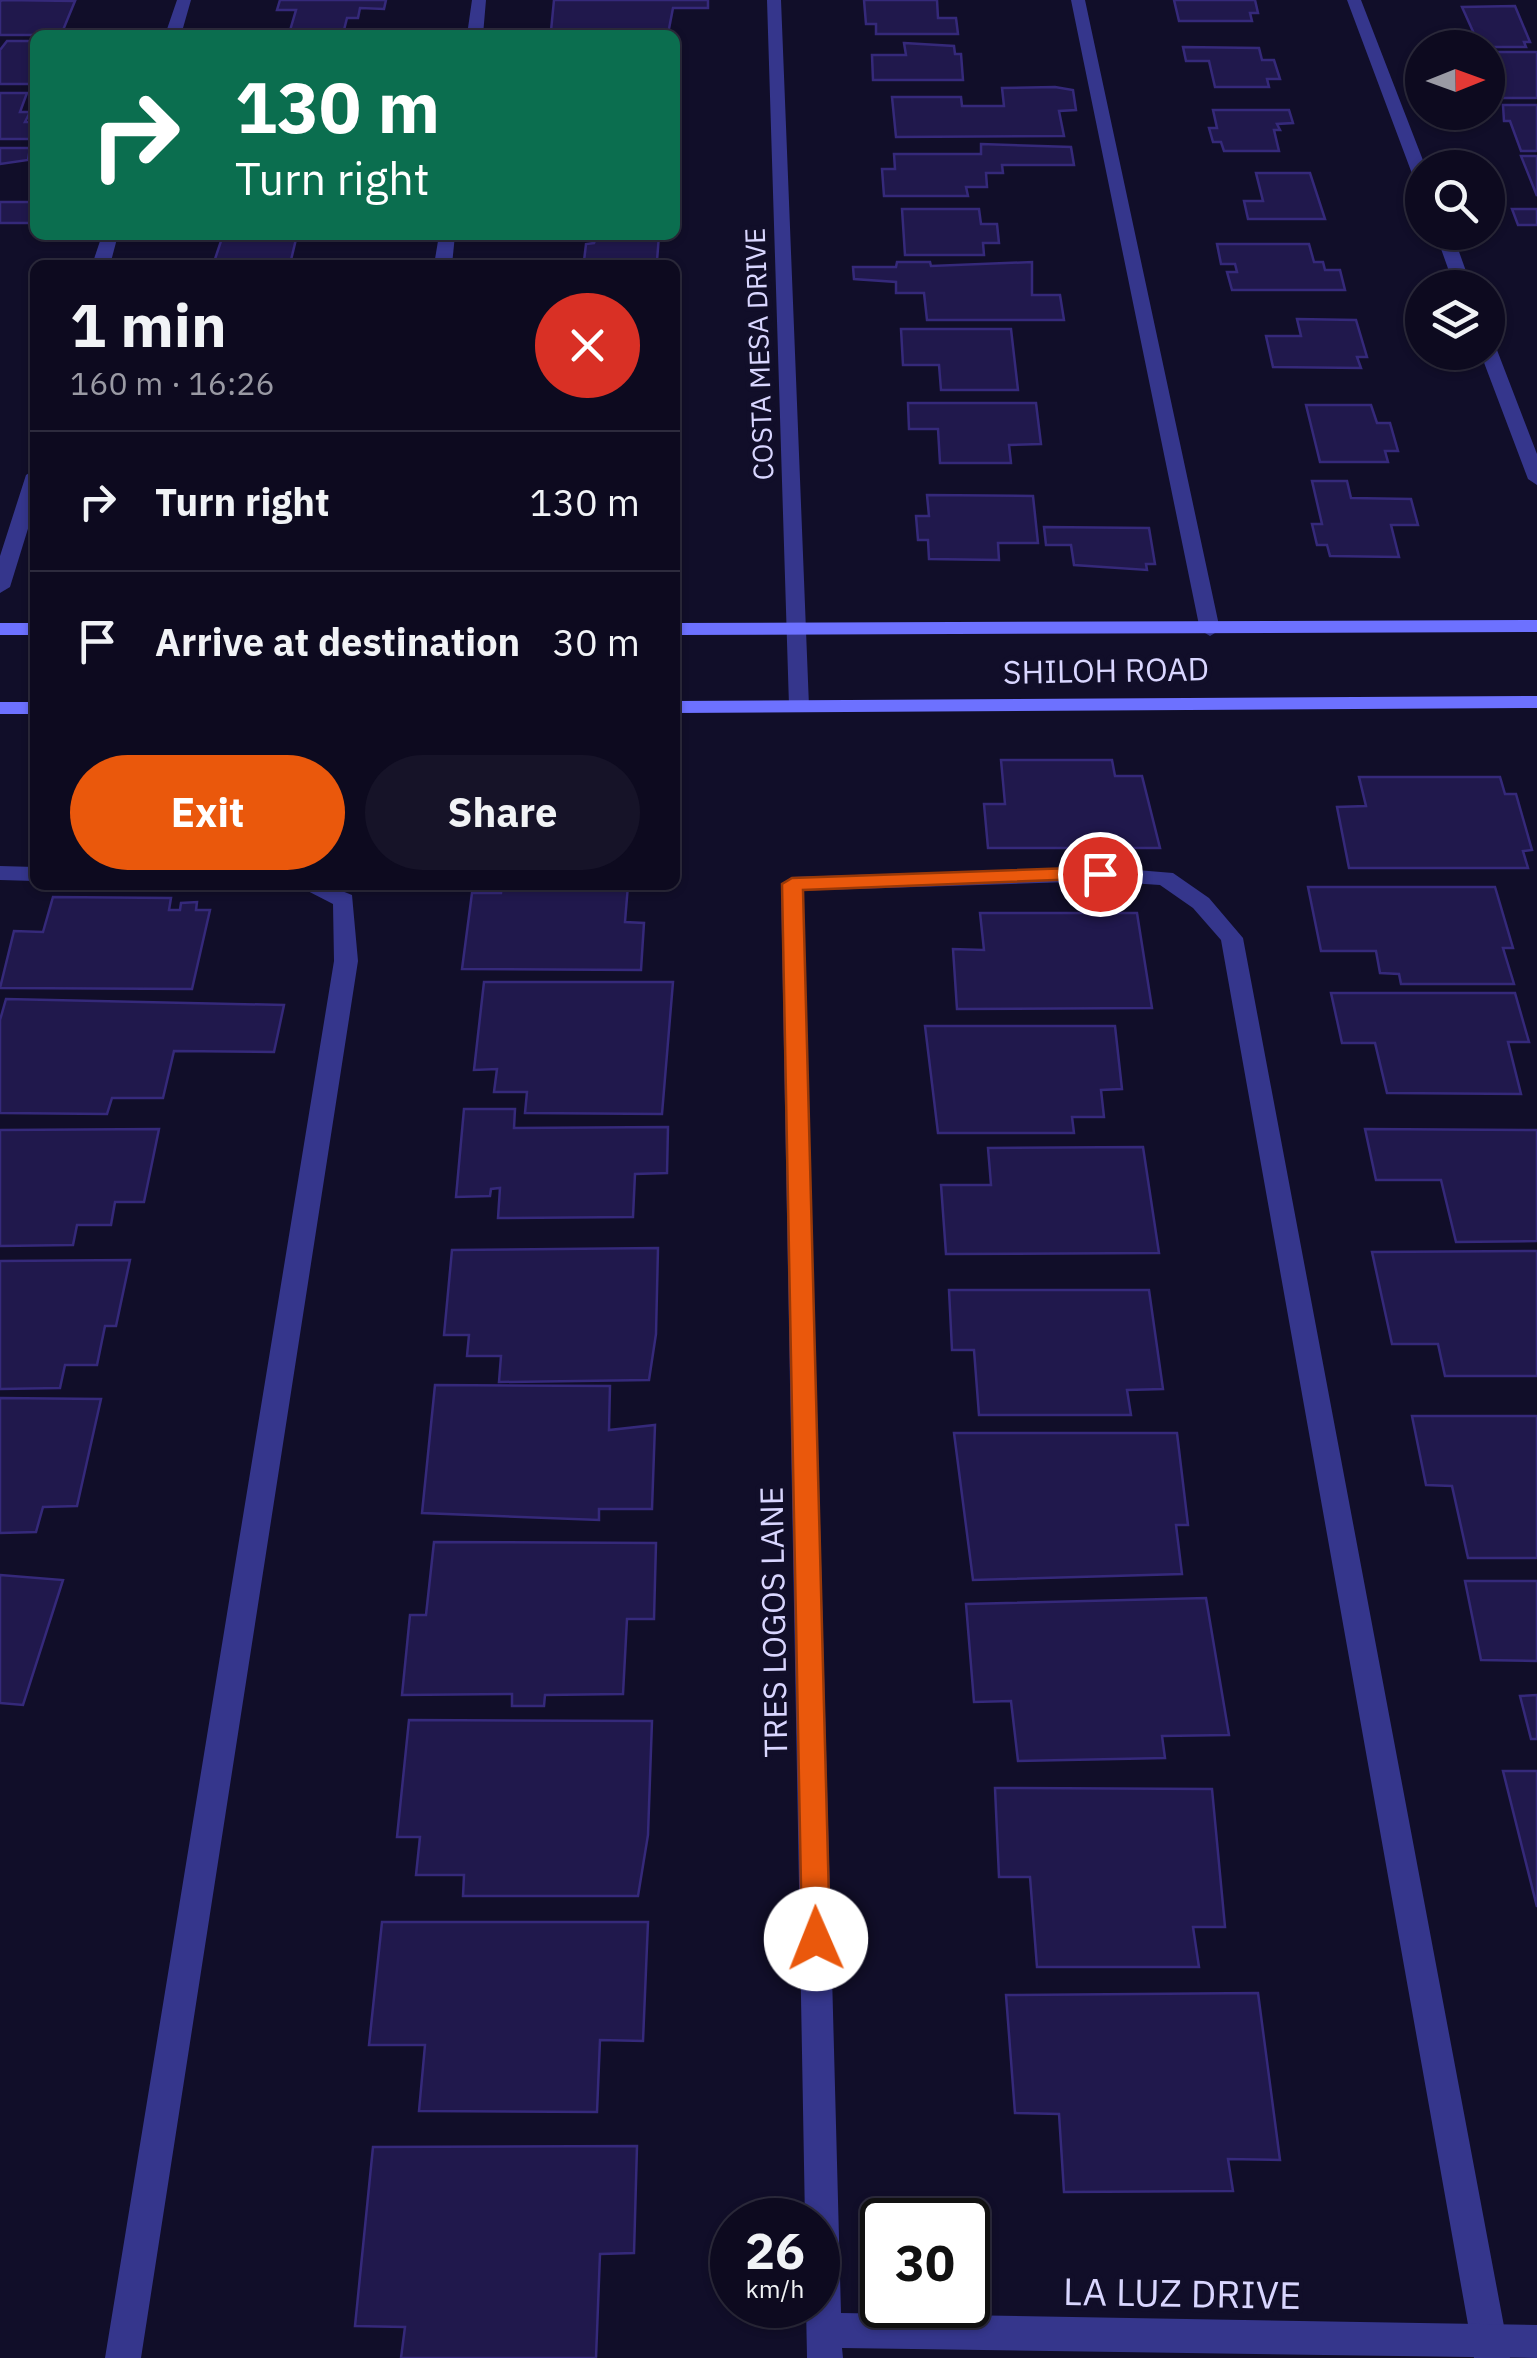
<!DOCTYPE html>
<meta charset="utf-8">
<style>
body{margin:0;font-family:"IBM Plex Sans",sans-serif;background:#161328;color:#f1f3f6;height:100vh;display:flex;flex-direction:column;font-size:38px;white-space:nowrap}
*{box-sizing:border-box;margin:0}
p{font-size:32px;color:#9a9aa4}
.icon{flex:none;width:55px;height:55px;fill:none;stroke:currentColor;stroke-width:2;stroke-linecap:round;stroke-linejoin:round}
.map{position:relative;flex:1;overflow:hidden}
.sheet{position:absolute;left:30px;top:260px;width:650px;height:630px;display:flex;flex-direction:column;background:#0d0a1f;border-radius:15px;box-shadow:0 2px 8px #0004,0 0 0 2px #2d2b3d}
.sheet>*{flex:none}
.banner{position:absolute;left:30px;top:30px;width:650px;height:210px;border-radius:15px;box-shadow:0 2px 8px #0004,0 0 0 2px #2d2b3d;background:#0b6e4f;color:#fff;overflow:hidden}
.needle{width:65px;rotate:89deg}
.fabs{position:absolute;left:1405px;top:30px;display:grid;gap:20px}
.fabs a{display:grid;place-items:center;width:100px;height:100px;border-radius:50%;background:#0d0a1f;box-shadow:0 2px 8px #0004,0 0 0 2px #2d2b3d;font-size:50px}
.speed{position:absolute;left:710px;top:2198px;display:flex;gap:20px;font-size:50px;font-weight:700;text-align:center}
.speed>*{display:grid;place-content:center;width:130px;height:130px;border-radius:50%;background:#0d0a1f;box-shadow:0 2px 8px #0004,0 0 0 2px #2d2b3d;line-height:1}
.speed small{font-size:25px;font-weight:400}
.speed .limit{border:5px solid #111;border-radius:15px;background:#fff;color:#111}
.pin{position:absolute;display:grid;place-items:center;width:85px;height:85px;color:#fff;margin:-42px;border:5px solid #fff;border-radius:50%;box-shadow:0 2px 10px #0007}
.me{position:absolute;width:110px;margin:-55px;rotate:359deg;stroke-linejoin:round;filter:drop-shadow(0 0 8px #0008)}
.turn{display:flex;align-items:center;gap:35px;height:210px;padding:0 40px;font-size:45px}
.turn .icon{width:130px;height:130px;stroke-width:2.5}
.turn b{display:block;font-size:70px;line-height:85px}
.round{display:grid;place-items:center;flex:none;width:105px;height:105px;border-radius:52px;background:#161328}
.head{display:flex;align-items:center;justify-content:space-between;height:170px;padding:0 40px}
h1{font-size:60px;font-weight:700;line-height:75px}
.cta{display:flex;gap:20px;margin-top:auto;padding:20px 40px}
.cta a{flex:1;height:115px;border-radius:60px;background:#ea580c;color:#fff;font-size:40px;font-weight:700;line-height:115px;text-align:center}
.cta a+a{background:#161328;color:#f1f3f6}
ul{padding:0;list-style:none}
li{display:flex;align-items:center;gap:30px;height:140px;padding:0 40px;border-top:2px solid #2d2b3d}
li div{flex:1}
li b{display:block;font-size:38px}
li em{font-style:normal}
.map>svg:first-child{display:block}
</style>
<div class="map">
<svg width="1537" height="2358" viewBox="0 0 1537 2358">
<rect width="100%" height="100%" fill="#110e29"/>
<path fill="#20184c" stroke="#35297a" stroke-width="2.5" d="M280 0H386L384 9 360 8 358 18H347L343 34H289L296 10H277Z
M554 0H708V8H673L668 34 557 35 551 31Z
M864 0H937L938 18H956L958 34H876V24H866Z
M1174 0H1255L1258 13H1250L1252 21H1179Z
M0 1 3 0 75 1 61 35H0Z
M1515 6 1530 42H1524L1526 47H1480L1462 7Z
M7 41H35V84H0V50Z
M904 43 954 46 955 54H961L963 80H873L872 55H906Z
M1183 47 1259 48 1262 60H1274L1280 79H1267L1269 87H1215L1209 61H1186Z
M1488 52H1537V98H1493L1488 84Z
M1055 87 1073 90 1076 110 1059 111 1064 136 896 137 892 97H961L962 106H1004L1002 88Z
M0 93H27L20 112H30L25 122H35L32 139H0Z
M1503 105H1537V151H1521L1510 121H1504Z
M1213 110H1289L1293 123 1277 124 1280 130H1274L1279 151H1224L1221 142H1213L1209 128H1217Z
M981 144 1071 147 1074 165H1002L1003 173H986L987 187H966L968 196H884L882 169H895L894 154H981Z
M0 148H30L28 160 0 164Z
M1521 156H1537V196Z
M1256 173H1310L1325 219H1248L1244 201H1263Z
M0 202H35V223H0Z
M902 209H979L981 224H997L999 243H983L984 255H905Z
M1512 209H1537V225H1518Z
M223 235H297L291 260 215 259Z
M576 235H659L657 261H584L586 244 594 243 596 238Z
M1217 244H1309L1314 262H1323L1325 270H1340L1345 290H1232L1227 272H1237L1235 264H1221Z
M897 262H930L931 266 1032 262V295H1060L1064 320H927L924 293H896V282L854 279 853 267H896Z
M1297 319 1356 320 1367 357H1357L1361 368 1273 367 1266 336H1301Z
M901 329H1011L1018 390H941L939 365H903Z
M908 403H1036L1041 444 1009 445 1011 463H940L938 429H909Z
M1306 405H1371L1377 423H1390L1398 451H1385L1388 462H1320Z
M1312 481H1347L1351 498 1411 499 1418 525H1391L1399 557 1330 556 1327 545H1317L1312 524H1322Z
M927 495 1033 496 1038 543H998L999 560 929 559 928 540H918L916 516H929Z
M1044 527 1149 528 1155 564H1146L1147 570 1074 565 1071 545H1046Z
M1001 760H1112L1115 776H1142L1160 848H988L984 804H1005Z
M1359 777H1500L1505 794H1516L1532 850 1523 851 1528 868H1349L1337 807 1366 806Z
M502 885H628L625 922 644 923 641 970 462 969 472 893H501Z
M1308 887H1495L1513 948H1503L1514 984H1401L1399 974 1380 973 1376 951H1321Z
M53 897 171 898 169 910H180L181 903 197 902 196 910H210L192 989 0 988 14 931 43 932Z
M980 913H1137L1152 1008 957 1009 953 949 984 950Z
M484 982H673L662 1114 525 1113 527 1092H494L497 1069 474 1070Z
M1331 993H1515L1529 1042H1508L1521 1094 1387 1093 1375 1043H1342Z
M6 999 284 1005 274 1052 174 1051 163 1098H112L107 1114 0 1113V1020Z
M925 1026H1115L1122 1089 1101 1090 1104 1117H1072L1074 1133H938Z
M464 1109H515L514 1128 668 1127 667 1173 635 1174 633 1217 498 1218 500 1188 491 1189 490 1196 456 1197Z
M159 1129 144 1202H115L111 1225H77L73 1245 0 1246V1130Z
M1365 1129 1537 1130V1241L1456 1242 1441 1180H1376Z
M1143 1147 1159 1253 946 1254 941 1185H991L988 1148Z
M658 1248 656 1334 649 1380 499 1382 501 1356H467L469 1335H444L452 1250Z
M1537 1251V1376H1445L1438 1344H1392L1372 1252Z
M130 1260 116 1326H105L97 1365H65L60 1388 0 1389V1261Z
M949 1290H1149L1163 1389 1127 1390 1131 1415H979L974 1350H952Z
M435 1385 610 1386 609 1430 655 1425 652 1509H599V1520L422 1513Z
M0 1398 101 1399 77 1506 43 1507 36 1532 0 1533Z
M1412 1416H1537V1558H1468L1452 1486 1426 1485Z
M954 1433H1177L1188 1525H1176L1182 1574 973 1580Z
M434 1542 656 1543 654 1619H627L623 1694 545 1695 544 1706H512V1694L402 1695 410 1615H426Z
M0 1575 63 1580 23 1705 0 1703Z
M1465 1581H1537V1661L1481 1660Z
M1206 1598 1229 1735 1162 1736 1165 1758 1018 1761 1011 1701 974 1702 966 1604Z
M1537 1695V1739H1531L1520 1696Z
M409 1720 652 1721 648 1835 638 1896H463L464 1875H416L420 1837H397Z
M1503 1771H1537V1907Z
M995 1788 1212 1789 1225 1927H1193L1199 1967H1037L1030 1877H999Z
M382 1922H648L643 2041 600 2040 597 2112 419 2111 425 2045H369Z
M1258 1993 1280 2160 1228 2159 1233 2191 1064 2192 1059 2114 1015 2113 1006 1995Z
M637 2146 634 2253 600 2254 596 2358H401L405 2327 355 2326 373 2147Z"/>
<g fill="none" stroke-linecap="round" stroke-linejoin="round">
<path fill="#35368c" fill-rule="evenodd" d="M472 0H486L483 35H467Z
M1071 0H1085L1220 630 1210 636 1200 630Z
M439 235H455L452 265H434Z
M0 866 35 867V881L0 880Z
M1100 867 1173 873 1209 898 1243 938 1510 2358H1474L1221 940 1193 908 1160 885 1100 881 792 891 781 884 792 877Z
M296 885H327L352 895 358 961 141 2358H105L334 961 333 904Z"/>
<path fill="#35368c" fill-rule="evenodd" d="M177 0H191L181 35H165Z
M767 0H781L809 706 799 712 789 706Z
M1347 0H1361L1426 168H1422V184L1414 179Z
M1435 232H1452L1472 288H1455Z
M102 235H118L110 265H92Z
M1488 345 1497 350 1537 454V485L1528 479 1480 352H1488Z
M35 469V506L10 587 0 593V556L26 475Z
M792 877 803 884 841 2313 1537 2325V2358L842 2348 843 2358H807L806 2305H818V2220H805L781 884Z"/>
<path fill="#6d71ff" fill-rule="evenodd" d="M1537 620V632L675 635V623Z
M0 623H35V635H0Z
M1537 696V708L675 713V701Z
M0 702H35V714H0Z"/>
</g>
<path fill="#ea580c" stroke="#983908" stroke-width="2.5" d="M1100 867 1110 874 1107 878 803 890 830 1939 826 1948 816 1952 806 1948 802 1939 782 884 792 878Z"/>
<g text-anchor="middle" stroke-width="10" stroke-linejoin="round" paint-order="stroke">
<g font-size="28" fill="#d9d6ff" stroke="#110e29">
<text transform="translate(759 354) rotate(-92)" y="10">COSTA MESA DRIVE</text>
</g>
<g font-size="32" fill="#d9d6ff" stroke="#110e29">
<text transform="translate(1106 671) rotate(-1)" y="11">SHILOH ROAD</text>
<text transform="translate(774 1622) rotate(-91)" y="11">TRES LOGOS LANE</text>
</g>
<g font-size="38" fill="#d9d6ff" stroke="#110e29">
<text transform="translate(1182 2294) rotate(1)" y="13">LA LUZ DRIVE</text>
</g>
</g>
</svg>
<div class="fabs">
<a><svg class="needle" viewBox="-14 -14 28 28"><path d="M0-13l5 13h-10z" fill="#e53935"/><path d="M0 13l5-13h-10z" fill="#9a9aa4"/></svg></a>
<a><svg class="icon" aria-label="search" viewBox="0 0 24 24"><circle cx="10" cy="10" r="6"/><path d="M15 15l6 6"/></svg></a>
<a><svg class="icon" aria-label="layers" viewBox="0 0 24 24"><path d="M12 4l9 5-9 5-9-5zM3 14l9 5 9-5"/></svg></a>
</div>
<div class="speed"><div>26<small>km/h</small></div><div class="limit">30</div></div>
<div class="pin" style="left:1100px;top:874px;background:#d93025"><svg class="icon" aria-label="arrive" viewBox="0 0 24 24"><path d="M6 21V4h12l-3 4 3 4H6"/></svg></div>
<svg class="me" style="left:816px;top:1939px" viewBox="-20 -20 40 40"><circle r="19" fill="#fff"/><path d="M0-13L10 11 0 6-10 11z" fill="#ea580c"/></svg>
<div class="banner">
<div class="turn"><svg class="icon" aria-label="right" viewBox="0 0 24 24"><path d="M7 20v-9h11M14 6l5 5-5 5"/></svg><div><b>130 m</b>Turn right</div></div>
</div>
<section class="sheet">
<div class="head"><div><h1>1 min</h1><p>160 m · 16:26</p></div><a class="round" style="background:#d93025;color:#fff"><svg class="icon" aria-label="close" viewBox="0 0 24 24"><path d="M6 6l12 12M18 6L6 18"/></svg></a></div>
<ul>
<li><svg class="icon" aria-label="right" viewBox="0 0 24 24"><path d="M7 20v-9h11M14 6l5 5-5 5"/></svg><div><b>Turn right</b></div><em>130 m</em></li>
<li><svg class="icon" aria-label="arrive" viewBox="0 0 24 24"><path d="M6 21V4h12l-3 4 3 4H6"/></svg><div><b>Arrive at destination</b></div><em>30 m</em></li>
</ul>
<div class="cta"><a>Exit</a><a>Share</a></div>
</section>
</div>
